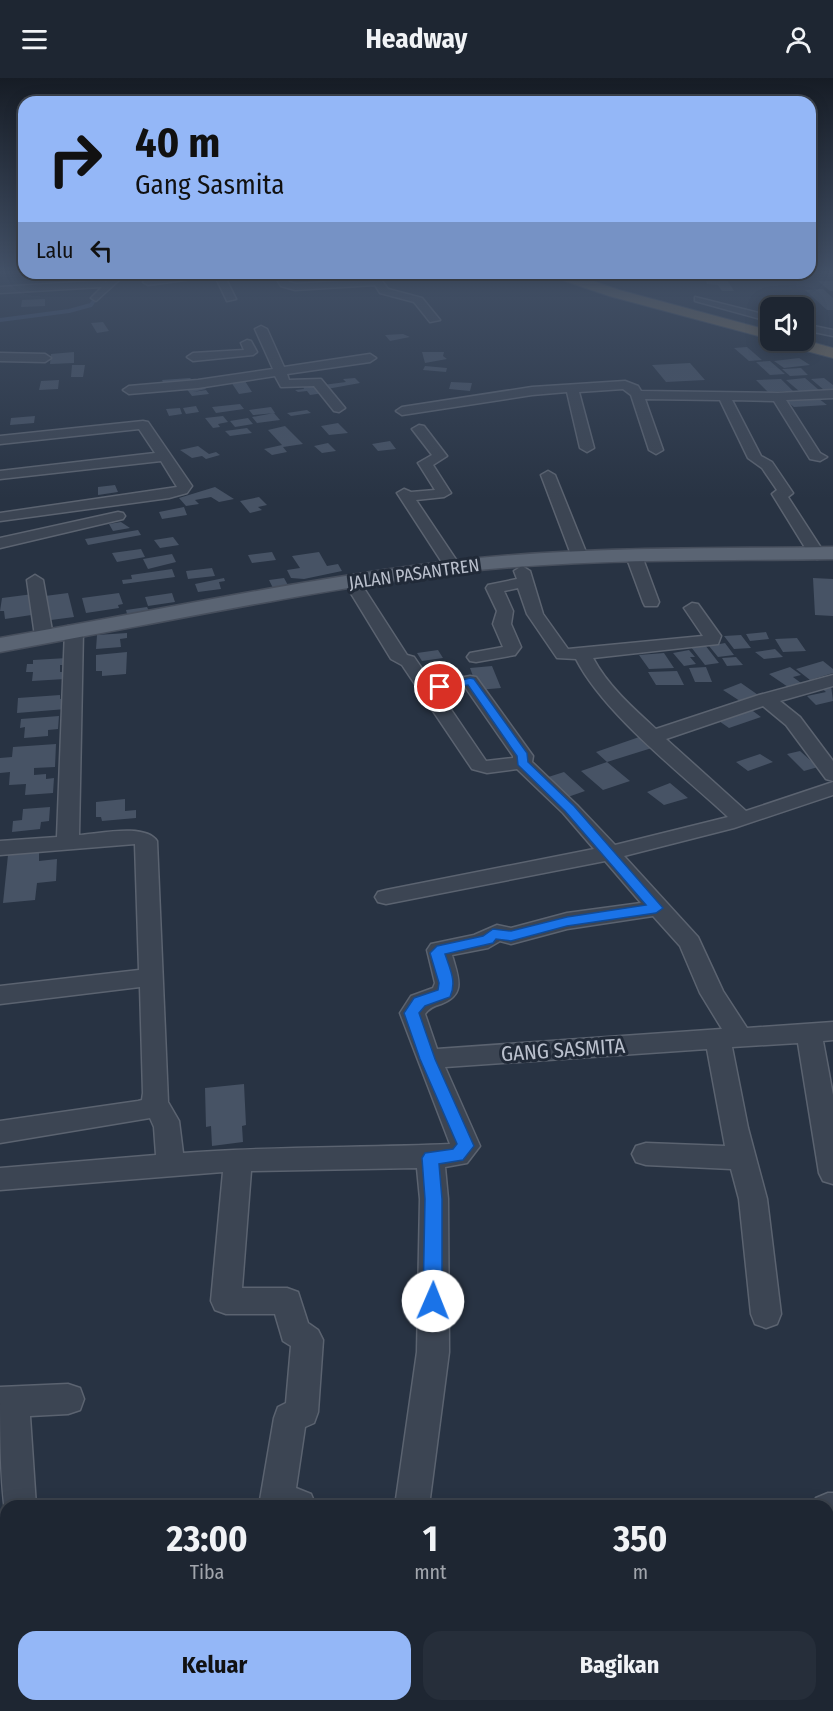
<!DOCTYPE html>
<html lang="id">
<style>
body{margin:0;font-family:"Fira Sans Condensed",sans-serif;background:#262e3a;color:#f1f3f6;height:100vh;display:flex;flex-direction:column;font-size:22px;white-space:nowrap}
*{box-sizing:border-box;margin:0}
p{font-size:20px;color:#a1a5ac}
.icon{flex:none;width:33px;height:33px;fill:none;stroke:currentColor;stroke-width:2;stroke-linecap:round;stroke-linejoin:round}
.map{position:relative;flex:1;overflow:hidden}
.sheet{position:absolute;left:0px;top:1422px;width:834px;height:212px;display:flex;flex-direction:column;background:#1e2632;border-radius:18px 18px 0 0;box-shadow:0 3px 15px #0003,0 0 0 2px #3c434d}
.sheet>*{flex:none}
.hud{position:absolute;left:18px;top:18px;width:798px;height:183px;border-radius:18px;box-shadow:0 3px 15px #0003,0 0 0 2px #3c434d;background:#94b7f7;color:#111;overflow:hidden}
.fabs{position:absolute;left:760px;top:219px;display:grid;gap:12px}
.fabs a{display:grid;place-items:center;width:54px;height:54px;border-radius:12px;background:#1e2632;box-shadow:0 3px 15px #0003,0 0 0 2px #3c434d;font-size:30px}
.pin{position:absolute;display:grid;place-items:center;width:51px;height:51px;color:#fff;margin:-26px;border:3px solid #fff;border-radius:50%;box-shadow:0 2px 6px #0007}
.me{position:absolute;width:66px;margin:-33px;rotate:1deg;stroke-linejoin:round;filter:drop-shadow(0 0 4px #0008)}
.turn{display:flex;align-items:center;gap:21px;height:126px;padding:0 18px;font-size:27px}
.turn .icon{width:78px;height:78px;stroke-width:2.5}
.turn b{display:block;font-size:42px;line-height:51px}
.then{display:flex;align-items:center;height:57px;padding:0 18px;background:#0003;gap:12px;font-size:22px}
.eta{display:flex;justify-content:space-evenly;align-items:center;height:102px;text-align:center}
.eta b{font-size:36px;font-weight:700;line-height:42px}
.action{display:flex;gap:12px;margin-top:auto;padding:12px 18px}
.action a{flex:1;height:69px;border-radius:18px;background:#94b7f7;color:#111;font-size:24px;font-weight:700;line-height:69px;text-align:center}
.action a+a{background:#262e3a;color:#f1f3f6}
header{display:flex;justify-content:space-between;align-items:center;height:78px;padding:0 18px;background:#1e2632;font-size:27px;font-weight:700}
.map>svg:first-child{display:block}
</style>
<header><svg class="icon" aria-label="menu" viewBox="0 0 24 24"><path d="M4 6h16M4 12h16M4 18h16"/></svg>Headway<svg class="icon" aria-label="person" viewBox="0 0 24 24"><circle cx="12" cy="8" r="4"/><path d="M4 21q1-7 8-7t8 7"/></svg></header>
<div class="map">
<svg width="833" height="1633" viewBox="0 0 833 1633">
<rect width="100%" height="100%" fill="#283343"/>
<g fill="none" stroke-linecap="round" stroke-linejoin="round">
<path stroke="#3e4f6c" stroke-width="4" d="M0 242 69 233 91 227 112 195"/>
</g>
<path fill="#475365" d="M739 196 740 199 726 200 734 213H722L718 207 707 206 704 198Z
M818 203H833V213H830Z
M823 211 833 220V232H827L805 212Z
M45 221V228L21 229 22 222Z
M103 244 109 253 97 255 91 245Z
M403 256 410 259 390 263 385 257Z
M747 269 762 282 749 283 734 270Z
M74 274V285L50 286 51 276Z
M422 274H444L443 278 447 281 425 285Z
M799 280 810 287 784 290 774 283Z
M770 283 785 296 770 297 756 284Z
M690 285 705 302 666 304 652 287Z
M72 287H85L83 299H71Z
M425 288 447 290 446 294 423 292Z
M801 290 808 297 790 298 782 291Z
M190 300 193 303 164 306 162 302Z
M355 300 360 305 327 311 323 307 346 304 343 301Z
M805 300 819 312 799 313 786 302Z
M824 300 833 307V312H824L811 301Z
M781 301 793 313 768 314 756 302Z
M59 302 58 311 39 312 41 303Z
M245 303 252 314 239 316 231 304Z
M451 304 472 305 470 313 449 311Z
M312 305 324 315 310 317 307 313 298 314 295 312 304 311 302 306Z
M203 307 206 311 193 314 206 312 209 316 192 318 186 310Z
M818 320 827 327 794 329 785 322Z
M240 326 244 331 216 335 212 329Z
M196 328 199 334 186 336 183 330Z
M271 329 275 335 253 337 249 332Z
M180 330 182 336 169 338 166 331Z
M307 332 311 335 291 338 287 335Z
M274 335 280 342 257 345 252 339Z
M35 338 34 345 10 347 11 340Z
M223 338 228 344 218 346 220 349 213 350 205 340Z
M248 340 253 346 235 349 230 343Z
M338 345 348 355 329 357 321 348Z
M285 348 303 366 283 369 287 374 272 377 264 371 282 367 268 352Z
M247 350 252 355 230 358 225 353Z
M390 363 396 371 378 373 372 366Z
M328 365 336 373 322 375 314 368Z
M198 368 209 376 216 374 220 377 206 381 202 378 192 380 180 372Z
M115 407 118 414 98 417V409Z
M215 409 234 421 219 424 211 419 195 422 199 426 186 428 179 420Z
M259 419 267 427 258 429 262 432 250 435 240 423Z
M184 429 187 437 162 441 159 434Z
M121 444 130 450 113 453 109 446Z
M138 452 141 457 88 467 85 461Z
M173 459 179 467 160 470 154 462Z
M141 471 145 479 117 484 112 475Z
M272 474 276 482 252 485 248 477Z
M319 474 327 488 338 486 342 493 304 501 291 500 287 492 300 490 292 478Z
M172 476 176 484 148 491 143 481Z
M212 490 215 498 188 501 186 493Z
M172 491 175 499 123 506 122 502 132 501 131 497Z
M224 500 225 503 219 504 221 511 198 514 195 506Z
M284 500 289 509 274 512 269 502Z
M813 500 833 501V538L815 537Z
M68 515 74 539 51 542 45 518Z
M119 515 123 526 118 527 119 530 86 535 82 520Z
M172 515 175 524 148 528 145 519Z
M33 516 38 536 5 541 4 533H0L2 520Z
M147 529 149 533 127 536 126 532Z
M766 554 769 561 750 563 746 556Z
M127 555V560L120 561 121 569 96 571 97 557Z
M741 557 751 570 734 571 724 558Z
M797 560 806 573 783 574 775 561Z
M725 565 734 577 718 579 709 568Z
M705 567 719 585 705 587 691 569Z
M775 571 783 579 764 581 755 574Z
M438 572 443 580 422 583 417 575Z
M689 572 695 579H690L696 586 684 588 673 575Z
M127 574 126 596 102 598V593H96V577Z
M664 575 674 590 649 591 639 577Z
M736 579 743 587 727 588 722 580Z
M67 580 66 587H60V594H66L65 601 32 603 33 594H26L27 586H33V582Z
M823 583 833 591V595L810 602 796 591Z
M492 588 501 610 478 612 470 590Z
M457 589 467 602 438 607 429 593Z
M706 589 712 604H695L689 590Z
M790 589 801 597 793 599 801 605 788 609 769 596Z
M677 593 684 607H656L648 594Z
M741 605 761 619 743 625 723 612Z
M831 607 833 623 816 627 807 618 826 614 821 610Z
M60 617V621L66 620V631L17 635 18 620Z
M749 630 761 639 729 650 716 641Z
M59 638 58 651 48 652V658L24 660 25 649 20 650 21 641Z
M642 658 655 669 607 684 596 674Z
M56 666 55 689 34 690V697L46 696V701L54 700 53 715 25 717 26 706 9 707 10 694 0 695V680L12 679 13 669Z
M800 673 818 689 804 693 787 676Z
M760 676 773 684 748 693 736 684Z
M607 684 630 703 603 712 581 693Z
M564 694 585 713 565 720 542 701Z
M670 705 688 720 664 727 647 714Z
M125 721V733L136 732V740L102 743 101 739H96V724Z
M50 729 49 743 41 744 40 751 12 754 13 743 22 742 23 731Z
M39 774V783L57 781 56 803 37 805 35 822 3 825 8 777Z
M244 1006 246 1047 242 1048 243 1064 212 1068 211 1048 206 1049 205 1010Z
M53 1628H125V1633H53Z"/>
<g fill="none" stroke-linecap="round" stroke-linejoin="round">
<defs>
<path id="minor" d="M97 195H107L105 205 116 195H127L96 223 91 220 102 209 0 215V209L95 203Z
M168 195 184 198 223 195 236 221 227 223 215 198 148 207 143 204 148 201 172 199Z
M273 195H283L289 204 296 206 370 201 366 195H376L388 211 422 220 440 242 430 244 414 224 380 215 375 207 295 212 281 208Z
M695 219 771 238V244L695 223Z
M804 246 833 252V258L804 252Z
M261 248 267 251 284 289 370 276 376 280 370 284 287 296 289 302 321 301 345 330 339 334 334 333 314 308 281 309 275 298 198 310 129 316 123 312 129 308 198 302 273 291 255 251Z
M247 262 251 263 257 274 253 277 193 283 187 279 193 275 244 272 241 265Z
M0 275 45 276 51 280 45 284 0 283Z
M625 303 638 308 641 313 778 315 833 312V320L786 322 820 375 827 379 820 383 810 381 774 323 732 322 761 378 772 384 793 415 788 419 825 476 823 479 817 481 809 476 772 416 777 412 762 390 748 380 720 322 645 321 663 372 656 376 649 372 631 317 623 311 579 314 594 370 587 374 580 370 567 314 532 317 402 337 396 333 402 329 532 309Z
M143 343 148 344 192 408 187 415 169 420 0 443V435L177 409 161 383 0 401V393L155 375 139 351 0 366V358Z
M419 347 424 348 447 378 433 387 451 415 444 419 416 422 461 489 459 492H447L397 415 404 411 411 414 435 412 418 385 432 377 412 351Z
M548 393 555 397 588 479 586 482H574L572 479 541 397Z
M118 434 123 435 125 438 123 441 0 470V460Z
M634 473 642 478 659 524 657 528H645L643 524 626 478Z
M522 488 530 493 543 536 568 571 703 558 684 530 692 525 698 526 721 558 718 566 593 580C608 608 633 630 656 651L759 617 833 597V608L780 623 800 639 833 683V703L826 701 786 647 763 628 666 661 746 733 833 704V717L734 750 624 778 698 859 723 913 747 950 833 944V962L823 963 833 1017V1106L823 1103 819 1095 798 965 732 969 748 1050 767 1121 781 1236 777 1246 766 1250 755 1246 751 1236 739 1121 731 1091 646 1087 636 1084 632 1076 636 1068 646 1065 725 1068 707 971 445 989 480 1068 467 1085 445 1089 448 1121 449 1274 429 1428H395L417 1274 420 1121 417 1090 251 1093 242 1210H287L298 1214 308 1245 318 1252 323 1262 318 1334 314 1345 305 1349 296 1410 311 1416 316 1428H259L274 1340 278 1329 286 1325 291 1268 283 1263 275 1236H226L215 1232 211 1223 223 1094 0 1112V1090L156 1077 154 1049 150 1040 0 1065V1043L138 1023 142 1022 143 1015 140 909 0 926V908L139 892 135 766 0 777V763L57 759 65 552 68 548H80L83 552 79 757C98 756 145 745 157 763L168 1024 179 1043 183 1075C272 1068 361 1070 450 1066L400 935 411 918 433 910 435 905 427 872 431 866 474 857 497 847 511 850 567 835 641 825 605 783 386 826 378 824 375 819 378 814 386 812 594 771 563 735 517 691 487 695 472 691 402 587 391 581 344 504 346 501H358L407 577 414 579 432 605 470 598 476 599 533 678 532 684 577 727 615 767 728 739C682 696 604 636 576 581L557 580 527 536 518 510 504 513 513 533 511 546 521 569 515 577 476 584 470 583 467 579 470 575 503 569 493 546 497 533 486 510 488 507 517 501 514 493ZM465 609 513 678V680L486 683 439 614ZM653 838 680 868 700 915 722 951 437 971 425 936C429 930 434 928 441 926 467 916 458 899 452 877L488 870 500 863 511 866 567 851Z
M35 497 43 502 53 558 44 563 35 558 27 502Z
M68 1306 80 1310 84 1321 80 1332 68 1336 30 1338 36 1428H6V1438C0 1408 0 1343 0 1309Z
M828 1415H833V1449H828V1428H812L816 1420Z
M0 1582H6V1620H0Z
M155 1628H193L192 1633H154Z
M389 1628H427V1633H389Z"/>
<path id="major" d="M833 469V481C706 483 578 480 452 495 300 514 150 547 0 574V560C150 534 301 501 452 483 578 468 706 471 833 469Z"/>
<path id="highway" d="M548 195H570L619 212 771 253 773 262 609 218 550 198Z
M778 262H804L833 270V280L780 266Z"/>
</defs>
<use href="#minor" stroke="#5b6370" stroke-width="3"/>
<use href="#major" stroke="#464e5c" stroke-width="3"/>
<use href="#highway" stroke="#47505d" stroke-width="2"/>
<use href="#minor" fill="#3c4553" fill-rule="evenodd"/>
<use href="#major" fill="#5a6473" fill-rule="evenodd"/>
<use href="#highway" fill="#796e59" fill-rule="evenodd"/>
</g>
<linearGradient id="sky" x2="0" y2="1"><stop stop-color="#161c25"/><stop offset="0.46" stop-color="#425066"/><stop offset="1" stop-color="#425066" stop-opacity="0"/></linearGradient>
<rect width="833" height="421" fill="url(#sky)"/>
<path fill="#1a73e8" stroke="#114b97" stroke-width="1.5" d="M470 600 474 601 527 675 528 684 574 728 663 830 656 835 567 848 511 863 496 861 493 865 445 876C450 891 457 904 450 919L425 928 419 935 435 981 474 1068 463 1082 439 1086 442 1121V1223L439 1228 433 1231 426 1228 423 1223 425 1121 422 1080 425 1075 453 1071 457 1066 420 981 404 935 414 920 438 912 439 905 430 875 437 868 483 858 493 851 511 853 567 839 646 827 565 733 518 687 517 678 468 607 440 612 435 609Z"/>
<g text-anchor="middle" stroke-width="6" stroke-linejoin="round" paint-order="stroke">
<g font-size="18" fill="#bac0cd" stroke="#212a38">
<text transform="translate(414 496) rotate(-8)" y="6">JALAN PASANTREN</text>
</g>
<g font-size="21" fill="#bac0cd" stroke="#212a38">
<text transform="translate(563 972) rotate(-4)" y="7">GANG SASMITA</text>
</g>
</g>
</svg>
<div class="fabs">
<a><svg class="icon" aria-label="sound" viewBox="0 0 24 24"><path d="M4 9h4l5-4v14l-5-4H4zM17 9q2 3 0 6"/></svg></a>
</div>
<div class="pin" style="left:440px;top:609px;background:#d93025"><svg class="icon" aria-label="arrive" viewBox="0 0 24 24"><path d="M6 21V4h12l-3 4 3 4H6"/></svg></div>
<svg class="me" style="left:433px;top:1223px" viewBox="-20 -20 40 40"><circle r="19" fill="#fff"/><path d="M0-13L10 11 0 6-10 11z" fill="#1a73e8"/></svg>
<div class="hud">
<div class="turn"><svg class="icon" aria-label="right" viewBox="0 0 24 24"><path d="M7 20v-9h11M14 6l5 5-5 5"/></svg><div><b>40 m</b>Gang Sasmita</div></div>
<div class="then">Lalu<svg class="icon" aria-label="left" viewBox="0 0 24 24"><path d="M17 20v-9H6M10 6l-5 5 5 5"/></svg></div>
</div>
<section class="sheet">
<div class="eta">
<div><b>23:00</b><p>Tiba</p></div>
<div><b>1</b><p>mnt</p></div>
<div><b>350</b><p>m</p></div>
</div>
<div class="action"><a>Keluar</a><a>Bagikan</a></div>
</section>
</div>
